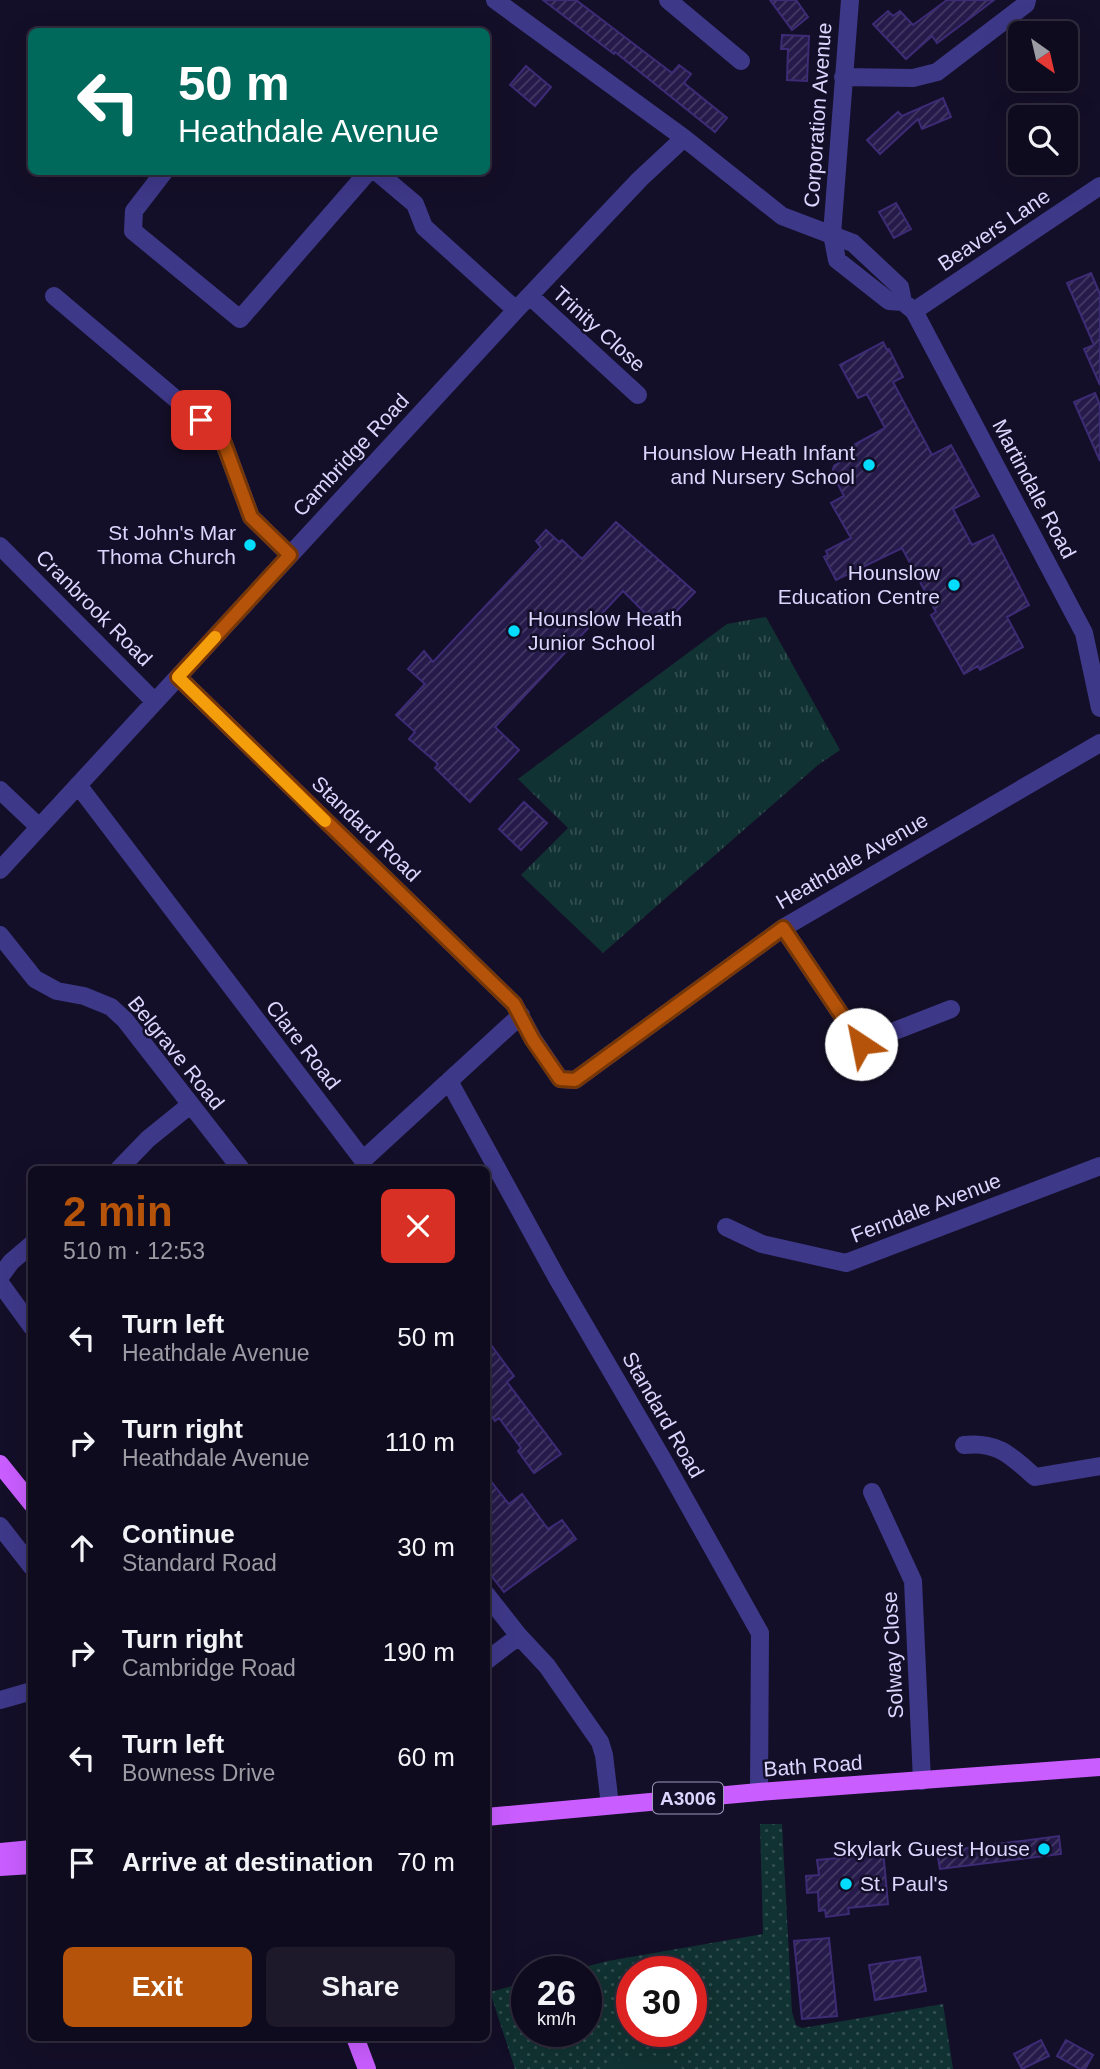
<!DOCTYPE html>
<meta charset="utf-8">
<style>
body{margin:0;font-family:Arial,sans-serif;background:#1d192b;color:#f1f3f6;height:100vh;display:flex;flex-direction:column;font-size:26px;white-space:nowrap}
*{box-sizing:border-box;margin:0}
p{font-size:23px;color:#9b9ba4}
.icon{flex:none;width:38px;height:38px;fill:none;stroke:currentColor;stroke-width:2;stroke-linecap:round;stroke-linejoin:round}
.map{position:relative;flex:1;overflow:hidden}
.side{position:absolute;left:28px;top:1166px;width:462px;height:875px;display:flex;flex-direction:column;background:#0f0b1e;border-radius:10px;box-shadow:0 7px 28px #0002,0 0 0 2px #2f2b3c}
.side>*{flex:none}
.banner{position:absolute;left:28px;top:28px;width:462px;height:147px;border-radius:10px;box-shadow:0 7px 28px #0002,0 0 0 2px #2f2b3c;background:#00695c;color:#fff;overflow:hidden}
.needle{width:46px;rotate:146deg}
.buttons{position:absolute;left:1008px;top:21px;display:grid;gap:14px}
.buttons a{display:grid;place-items:center;width:70px;height:70px;border-radius:10px;background:#0f0b1e;box-shadow:0 7px 28px #0002,0 0 0 2px #2f2b3c;font-size:35px}
.speed{position:absolute;left:511px;top:1956px;display:flex;gap:14px;font-size:35px;font-weight:700;text-align:center}
.speed>*{display:grid;place-content:center;width:91px;height:91px;border-radius:50%;background:#0f0b1e;box-shadow:0 7px 28px #0002,0 0 0 2px #2f2b3c;line-height:1}
.speed small{font-size:18px;font-weight:400}
.speed .limit{border:10px solid #d22;background:#fff;color:#111}
.pin{position:absolute;display:grid;place-items:center;width:60px;height:60px;color:#fff;margin:-30px;border-radius:14px;box-shadow:0 4px 10px #0006}
.me{position:absolute;width:77px;margin:-38px;rotate:326deg;stroke-linejoin:round;filter:drop-shadow(0 0 5px #0008)}
.turn{display:flex;align-items:center;gap:24px;height:147px;padding:0 35px;font-size:32px}
.turn .icon{width:91px;height:91px;stroke-width:2.5}
.turn b{display:block;font-size:49px;line-height:60px}
.round{display:grid;place-items:center;flex:none;width:74px;height:74px;border-radius:10px;background:#1d192b}
.summary{display:flex;align-items:center;justify-content:space-between;height:119px;padding:0 35px}
h1{font-size:42px;font-weight:600;line-height:52px;color:#b45309}
.primary-button{display:flex;gap:14px;margin-top:auto;padding:14px 35px}
.primary-button a{flex:1;height:80px;border-radius:10px;background:#b45309;color:#fff;font-size:28px;font-weight:600;line-height:80px;text-align:center}
.primary-button a+a{background:#1d192b;color:#f1f3f6}
ul{padding:0;list-style:none}
li{display:flex;align-items:center;gap:21px;height:105px;padding:0 35px}
li div{flex:1}
li b{display:block;font-size:26px}
li em{font-style:normal}
.map>svg:first-child{display:block}
</style>
<div class="map">
<svg width="1100" height="2069" viewBox="0 0 1100 2069">
<defs>
<pattern id="grass-tufts" width="24" height="20" patternUnits="userSpaceOnUse" patternTransform="scale(1.75)"><rect width="24" height="20" fill="#113232"/><path d="M3 7l-1-3M5 7V3M7 7l1-3M15 17l-1-3M17 17v-4M19 17l1-3" fill="none" stroke="#334f51"/></pattern>
<pattern id="park-dots" width="8" height="8" patternUnits="userSpaceOnUse" patternTransform="scale(1.75)"><rect width="8" height="8" fill="#113232"/><path d="M2 2h.1M6 6h.1" fill="none" stroke="#334f51" stroke-width="1.8" stroke-linecap="round"/></pattern>
<pattern id="building-hatch" width="6" height="6" patternUnits="userSpaceOnUse" patternTransform="scale(1.75)"><rect width="6" height="6" fill="#251a4a"/><path d="M-1 1l2-2M0 6l6-6M5 7l2-2" fill="none" stroke="#443b65"/></pattern>
</defs>
<rect width="100%" height="100%" fill="#140f28"/>
<path fill="url(#grass-tufts)" d="M766 617 840 750 818 765 603 953 521 875 568 828 518 779 727 624Z"/>
<path fill="url(#park-dots)" fill-rule="evenodd" d="M760 1824H782L792 2012 796 2025 802 2028 943 2004 953 2069H515L490 1992 527 1982V2032H586V1972H565L608 1961 763 1934ZM632 1972H691V2032H632Z"/>
<path fill="#113232" d="M653 2055 670 2061 683 2069H602C619 2058 634 2056 653 2055Z"/>
<path fill="url(#building-hatch)" stroke="#3d2b76" stroke-width="2" d="M543 0H576L672 73 679 65 691 74 684 83 727 118 715 132 615 52 614 54Z
M770 0H796L808 17 792 30Z
M947 0H994L937 43 932 36 906 59 873 24 888 11 893 16 900 11 913 25Z
M782 35 809 36 807 81 787 80 788 49H781Z
M526 66 551 87 535 106 510 85Z
M943 98 951 117 922 129 918 119 880 154 867 140 898 112 902 116Z
M896 203 911 229 894 238 879 212Z
M1091 273 1100 294V385L1084 349 1094 345 1067 283Z
M883 342 887 350 889 349 903 377 893 382 932 455 951 445 979 496 953 509 972 545 993 535 1029 605 1007 617 1023 647 980 670 978 666 964 674 931 615 936 612 902 548 836 580 824 557 828 555 826 551 851 538 831 503 844 496 832 473 834 466 845 459 841 452 885 428 867 394 858 398 840 365Z
M1095 393 1100 405V461L1074 402Z
M616 522 695 592 660 628 623 591 495 727 519 750 470 802 435 768 438 764 409 739 415 732 396 715 425 684 408 669 424 651 433 662 541 547 536 541 546 530 559 542 562 540 582 559Z
M524 802 547 823 521 850 499 829Z
M486 1338 514 1376 507 1382 561 1454 534 1473 518 1451 521 1448 499 1418 495 1421 486 1408Z
M486 1475 509 1504 522 1494 548 1529 562 1520 576 1539 504 1592 486 1569Z
M1059 1836 1061 1854 940 1869 937 1852Z
M883 1850 888 1904 848 1908 849 1914 826 1917 825 1910 819 1911 818 1892 807 1893 806 1876 819 1875 817 1860 861 1856V1851Z
M829 1938 837 2016 802 2019 794 1941Z
M920 1957 926 1991 875 2000 869 1965Z
M1041 2040 1049 2056 1022 2069 1014 2054Z
M1066 2040 1093 2055 1085 2069H1080L1057 2056Z"/>
<g fill="none" stroke-linecap="round" stroke-linejoin="round">
<path stroke="#3e3889" stroke-width="18" d="M495 0 684 138 782 216 853 243 900 287 903 302
M668 0 741 61
M850 0 832 234 837 260 889 301 903 302 914 311 1084 633 1100 708
M843 77 913 78 937 72 1026 4 1027 0
M164 172 134 211 133 231 240 319 368 172
M377 172 415 204 424 227 516 310
M54 296 222 438 251 517 290 555
M530 296 638 395
M914 311 1100 186
M0 546 155 702
M178 677 514 1004 533 1039 560 1079 575 1080 783 928 1100 743
M78 785 363 1160 521 1015
M0 790 39 827
M0 870 516 310 640 179 684 138
M783 928 861 1044 951 1009
M0 935 35 979 57 991 84 996 111 1007 125 1020 241 1169
M449 1081 557 1278 666 1465 760 1633 759 1792
M119 1169 148 1139 190 1105
M726 1227 762 1244 846 1263 1100 1166
M0 1277 11 1262 32 1244
M0 1283 32 1327
M964 1445C998 1441 1011 1456 1035 1477L1100 1466
M872 1492 913 1581 922 1781
M0 1526 32 1567
M486 1594 519 1636 547 1666 600 1742 604 1755 610 1805
M486 1661 519 1636
M0 1700 32 1691"/>
<path stroke="#c95dff" stroke-width="18" d="M0 1464 32 1504
M486 1817 759 1792 1100 1767
M0 1852 32 1849
M0 1867 32 1865
M355 2037 367 2069"/>
</g>
<g fill="none" stroke-linecap="round" stroke-linejoin="round">
<defs>
<path id="route" d="M201 420 222 438 251 517 290 555 178 677 514 1004 533 1040 560 1079 575 1080 783 928 861 1044"/>
</defs>
<use href="#route" stroke="#753606" stroke-width="18"/>
<use href="#route" stroke="#b45309" stroke-width="12"/>
<path stroke="#f59e0b" stroke-width="12" d="M215 637 178 677 325 821"/>
</g>
<g fill="#02dcff" stroke="#140f28" stroke-width="2.5">
<circle cx="869" cy="465" r="7"/>
<circle cx="250" cy="545" r="7"/>
<circle cx="954" cy="585" r="7"/>
<circle cx="514" cy="631" r="7"/>
<circle cx="1044" cy="1849" r="7"/>
<circle cx="846" cy="1884" r="7"/>
</g>
<g text-anchor="middle" stroke-width="5" stroke-linejoin="round" paint-order="stroke">
<rect fill="#140f28" stroke="#a09abe" stroke-width="2" x="653" y="1782.5" width="70" height="31" rx="5"/>
<g font-size="19" font-weight="bold" fill="#dcd6ff">
<text x="688" y="1805">A3006</text>
</g>
<g font-size="21" fill="#dcd6ff" stroke="#140f28">
<text transform="translate(818 115) rotate(-86)" y="7">Corporation Avenue</text>
<text transform="translate(994 230) rotate(-34)" y="7">Beavers Lane</text>
<text transform="translate(599 329) rotate(42)" y="7">Trinity Close</text>
<text transform="translate(351 455) rotate(-47)" y="7">Cambridge Road</text>
<text transform="translate(1034 489) rotate(62)" y="7">Martindale Road</text>
<text transform="translate(94 608) rotate(45)" y="7">Cranbrook Road</text>
<text transform="translate(366 829) rotate(44)" y="7">Standard Road</text>
<text transform="translate(852 861) rotate(-30)" y="7">Heathdale Avenue</text>
<text transform="translate(303 1045) rotate(52)" y="7">Clare Road</text>
<text transform="translate(176 1053) rotate(51)" y="7">Belgrave Road</text>
<text transform="translate(926 1208) rotate(-21)" y="7">Ferndale Avenue</text>
<text transform="translate(663 1415) rotate(60)" y="7">Standard Road</text>
<text transform="translate(893 1655) rotate(-93)" y="7">Solway Close</text>
<text transform="translate(813 1766) rotate(-4)" y="7">Bath Road</text>
</g>
<g font-size="21" fill="#dcd6ff" stroke="#140f28" text-anchor="end">
<text x="855" y="460">Hounslow Heath Infant<tspan x="855" dy="24">and Nursery School</tspan></text>
<text x="236" y="540">St John's Mar<tspan x="236" dy="24">Thoma Church</tspan></text>
<text x="940" y="580">Hounslow<tspan x="940" dy="24">Education Centre</tspan></text>
<text x="528" y="626" text-anchor="start">Hounslow Heath<tspan x="528" dy="24">Junior School</tspan></text>
<text x="1030" y="1856">Skylark Guest House</text>
<text x="860" y="1891" text-anchor="start">St. Paul's</text>
</g>
</g>
</svg>
<div class="buttons">
<a><svg class="needle" viewBox="-14 -14 28 28"><path d="M0-13l5 13h-10z" fill="#e53935"/><path d="M0 13l5-13h-10z" fill="#9b9ba4"/></svg></a>
<a><svg class="icon" aria-label="search" viewBox="0 0 24 24"><circle cx="10" cy="10" r="6"/><path d="M15 15l6 6"/></svg></a>
</div>
<div class="speed"><div>26<small>km/h</small></div><div class="limit">30</div></div>
<div class="pin" style="left:201px;top:420px;background:#d93025"><svg class="icon" aria-label="arrive" viewBox="0 0 24 24"><path d="M6 21V4h12l-3 4 3 4H6"/></svg></div>
<svg class="me" style="left:861px;top:1044px" viewBox="-20 -20 40 40"><circle r="19" fill="#fff"/><path d="M0-13L10 11 0 6-10 11z" fill="#b45309"/></svg>
<div class="banner">
<div class="turn"><svg class="icon" aria-label="left" viewBox="0 0 24 24"><path d="M17 20v-9H6M10 6l-5 5 5 5"/></svg><div><b>50 m</b>Heathdale Avenue</div></div>
</div>
<section class="side">
<div class="summary"><div><h1>2 min</h1><p>510 m · 12:53</p></div><a class="round" style="background:#d93025;color:#fff"><svg class="icon" aria-label="close" viewBox="0 0 24 24"><path d="M6 6l12 12M18 6L6 18"/></svg></a></div>
<ul>
<li><svg class="icon" aria-label="left" viewBox="0 0 24 24"><path d="M17 20v-9H6M10 6l-5 5 5 5"/></svg><div><b>Turn left</b><p>Heathdale Avenue</p></div><em>50 m</em></li>
<li><svg class="icon" aria-label="right" viewBox="0 0 24 24"><path d="M7 20v-9h11M14 6l5 5-5 5"/></svg><div><b>Turn right</b><p>Heathdale Avenue</p></div><em>110 m</em></li>
<li><svg class="icon" aria-label="ahead" viewBox="0 0 24 24"><path d="M12 20V5M6 11l6-6 6 6"/></svg><div><b>Continue</b><p>Standard Road</p></div><em>30 m</em></li>
<li><svg class="icon" aria-label="right" viewBox="0 0 24 24"><path d="M7 20v-9h11M14 6l5 5-5 5"/></svg><div><b>Turn right</b><p>Cambridge Road</p></div><em>190 m</em></li>
<li><svg class="icon" aria-label="left" viewBox="0 0 24 24"><path d="M17 20v-9H6M10 6l-5 5 5 5"/></svg><div><b>Turn left</b><p>Bowness Drive</p></div><em>60 m</em></li>
<li><svg class="icon" aria-label="arrive" viewBox="0 0 24 24"><path d="M6 21V4h12l-3 4 3 4H6"/></svg><div><b>Arrive at destination</b></div><em>70 m</em></li>
</ul>
<div class="primary-button"><a>Exit</a><a>Share</a></div>
</section>
</div>
